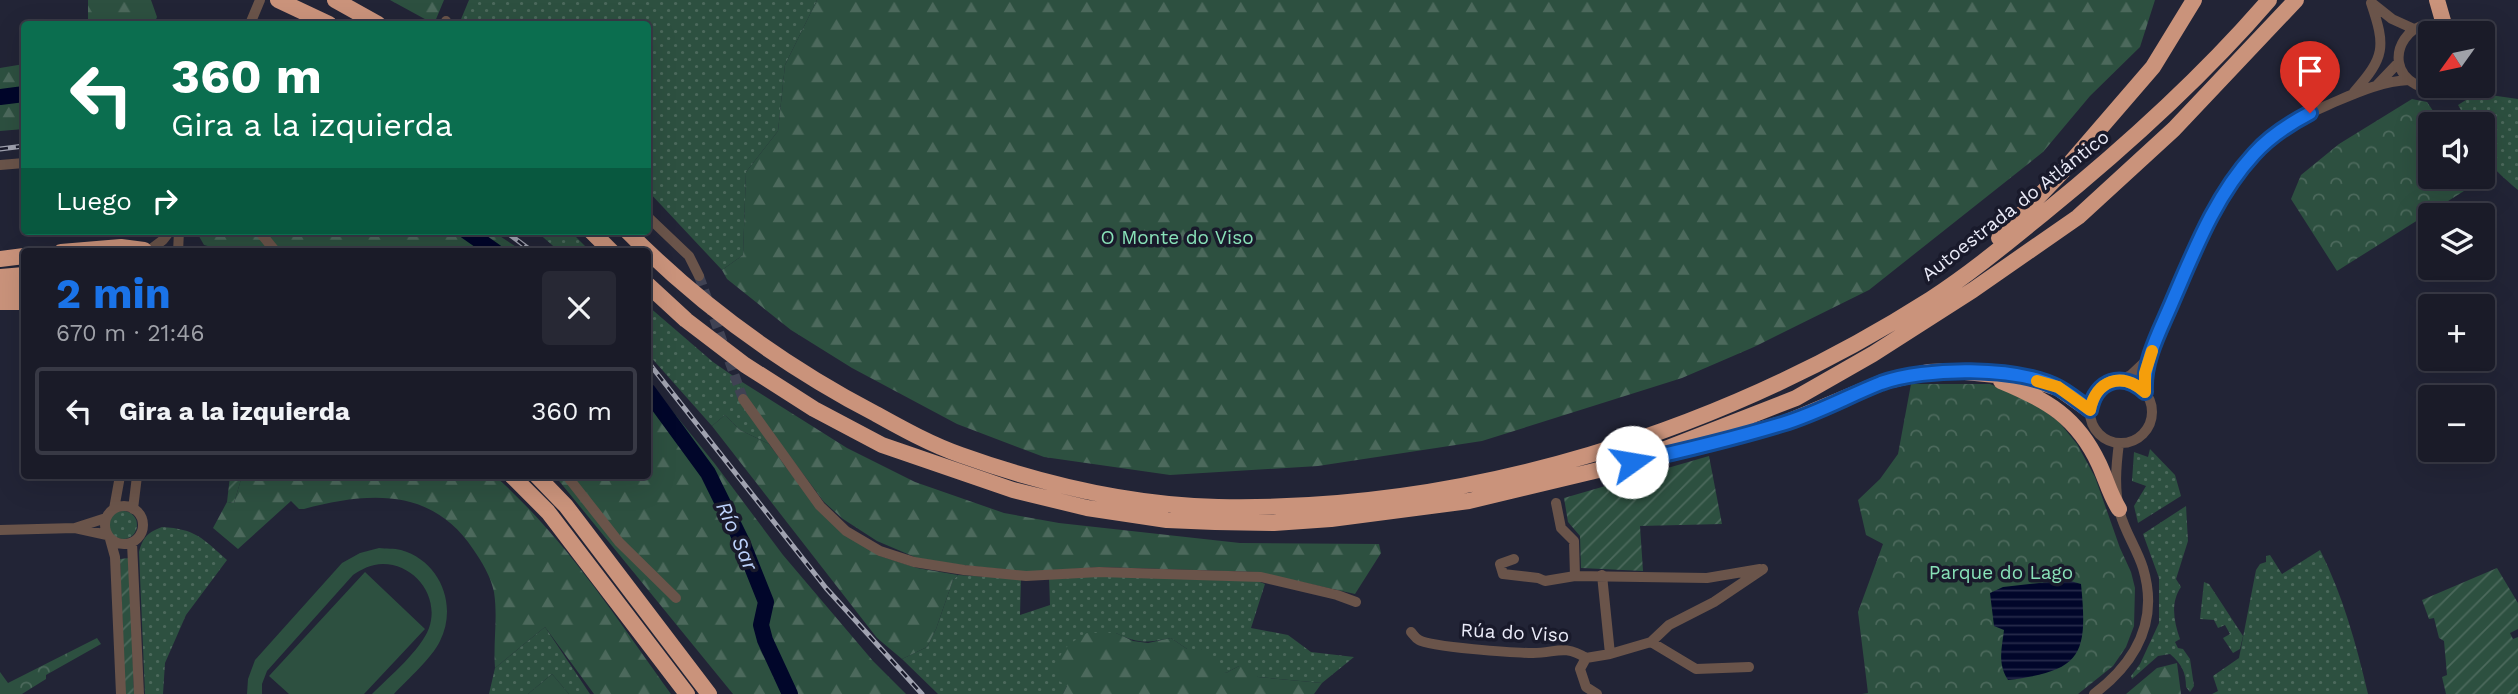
<!DOCTYPE html>
<html lang="es">
<meta charset="utf-8">
<style>
body{margin:0;font-family:"Work Sans",sans-serif;background:#272834;color:#f1f3f6;height:100vh;display:flex;flex-direction:column;font-size:26px;white-space:nowrap}
*{box-sizing:border-box;margin:0}
p{font-size:23px;color:#9fa1a8}
.icon{flex:none;width:38px;height:38px;fill:none;stroke:currentColor;stroke-width:2;stroke-linecap:round;stroke-linejoin:round}
.map{position:relative;flex:1;overflow:hidden}
.sheet{position:absolute;left:21px;top:248px;width:630px;height:231px;display:flex;flex-direction:column;background:#1a1b28;border-radius:7px;box-shadow:0 7px 28px #0002,0 0 0 2px #383945}
.sheet>*{flex:none}
.guide{position:absolute;left:21px;top:21px;width:630px;height:214px;border-radius:7px;box-shadow:0 7px 28px #0002,0 0 0 2px #383945;background:#0b6e4f;color:#fff;overflow:hidden}
.needle{width:46px;rotate:237deg}
.buttons{position:absolute;left:2418px;top:21px;display:grid;gap:14px}
.buttons a{display:grid;place-items:center;width:77px;height:77px;border-radius:7px;background:#1a1b28;box-shadow:0 7px 28px #0002,0 0 0 2px #383945;font-size:35px}
.pin{position:absolute;display:grid;place-items:center;width:60px;height:60px;color:#fff;margin:-72px -30px;border-radius:50% 50% 50% 0;rotate:-45deg;box-shadow:0 0 7px #0007}
.pin .icon{rotate:45deg}
.me{position:absolute;width:77px;margin:-38px;rotate:77deg;stroke-linejoin:round;filter:drop-shadow(0 0 5px #0008)}
.turn{display:flex;align-items:center;gap:24px;height:147px;padding:0 35px;font-size:32px}
.turn .icon{width:91px;height:91px;stroke-width:2.5}
.turn b{display:block;font-size:49px;line-height:60px}
.then{display:flex;align-items:center;height:66px;padding:0 35px;background:#0003;gap:14px;font-size:26px}
.round{display:grid;place-items:center;flex:none;width:74px;height:74px;border-radius:7px;background:#272834}
.headline{display:flex;align-items:center;justify-content:space-between;height:119px;padding:0 35px}
h1{font-size:42px;font-weight:700;line-height:52px;color:#1a73e8}
ul{padding:0;list-style:none}
li{display:flex;align-items:center;gap:21px;height:88px;margin:0 14px 10px;padding:0 21px;border:4px solid #383945;border-radius:7px}
li div{flex:1}
li b{display:block;font-size:26px}
li em{font-style:normal}
.map>svg:first-child{display:block}
</style>
<div class="map">
<svg width="2518" height="694" viewBox="0 0 2518 694">
<defs>
<pattern id="grass-dots" width="8" height="8" patternUnits="userSpaceOnUse" patternTransform="scale(1.75)"><rect width="8" height="8" fill="#2d5040"/><path d="M2 2h.1M6 6h.1" fill="none" stroke="#4c695c" stroke-width="1.8" stroke-linecap="round"/></pattern>
<pattern id="forest-firs" width="22" height="20" patternUnits="userSpaceOnUse" patternTransform="scale(1.75)"><rect width="22" height="20" fill="#2d5040"/><path d="M5 1l3.5 6h-7zM16 11l3.5 6h-7z" fill="#4c695c"/></pattern>
<pattern id="park-crowns" width="20" height="18" patternUnits="userSpaceOnUse" patternTransform="scale(1.75)"><rect width="20" height="18" fill="#2d5040"/><path d="M2 6a3 3 0 1 1 6 0M12 15a3 3 0 1 1 6 0" fill="none" stroke="#4c695c"/></pattern>
<pattern id="garden-furrows" width="10" height="10" patternUnits="userSpaceOnUse" patternTransform="scale(1.75)"><rect width="10" height="10" fill="#2d5040"/><path d="M-1 1l2-2M0 10L10 0M9 11l2-2" fill="none" stroke="#4c695c"/></pattern>
<pattern id="water-rules" width="6" height="5" patternUnits="userSpaceOnUse" patternTransform="scale(1.75)"><rect width="6" height="5" fill="#01062a"/><path d="M0 2.5h6" fill="none" stroke="#262a4a"/></pattern>
</defs>
<rect width="100%" height="100%" fill="#222436"/>
<path fill="url(#grass-dots)" d="M469 0H817L785 65 778 131 746 172 743 255 722 270 648 191V24H459Z
M2483 94 2518 99V190C2491 167 2483 161 2483 124H2469L2458 105 2469 98Z
M536 231H570L591 252H560Z
M648 306 713 362 739 380 741 391 765 424 769 444 740 430 725 415 712 426 648 354Z
M2150 449 2175 475 2181 496 2138 523 2134 506 2146 486 2132 481 2134 452 2148 457Z
M2186 506 2188 541 2176 579 2181 587C2170 603 2174 622 2180 639L2175 642 2178 648 2183 649 2190 659 2194 686 2190 692 2186 687C2186 673 2182 664 2170 654L2158 656 2132 679 2131 676 2140 664 2159 623V578L2143 534Z
M109 525a14 14 0 1 1 28 0a14 14 0 1 1-28 0Z
M162 527C196 529 202 538 227 560L186 615 165 663 163 694H145L139 552C143 537 148 532 162 527Z
M2320 550C2343 596 2356 643 2368 694H2212L2218 691 2213 676 2239 658 2256 570 2260 564 2266 562V556L2270 555 2282 574Z
M958 575 1021 579 1020 615 1050 605 1049 577 1096 575 1255 580 1265 584 1251 628 1288 635 1311 652 1354 657 1322 683 1258 677 1239 666 1226 673 1210 667 1201 649H1187L1171 638C1147 643 1138 644 1116 633L1067 686 1063 694H938L902 659 927 647 936 629 953 580Z
M2204 582 2209 584 2243 636 2240 649 2233 653 2223 638 2230 634 2225 625 2218 628 2214 620 2200 619Z
M545 627 590 694H569L552 674 528 694H489L495 668Z"/>
<path fill="url(#forest-firs)" d="M88 0H151L157 17 154 24H88Z
M390 0H444L434 24Z
M817 0H2155L2140 47 2090 96 2043 152 1869 290 1754 347 1682 378 1482 441 1318 466 1170 475 1044 457 957 424 852 368 791 330 727 279 722 270 743 255 746 172 778 131 785 65Z
M24 64V129L0 131V68Z
M196 231H492L524 252H230L204 245Z
M739 380 847 448 915 482 1004 513 1059 523 1240 543 1379 544 1381 553 1355 594 1257 572 1101 567 1029 572 961 565 917 558 877 541 843 519 824 502 741 391Z
M648 381 715 464 783 555 873 661 906 694H733L555 476H648Z
M725 415 740 430 769 444 818 510 880 556 917 568 958 575 953 580 936 629 927 647 902 659 877 638 712 426Z
M242 476H495C565 538 617 619 671 694H594L545 627 495 668C493 642 498 618 494 592 491 577 482 562 473 549 432 487 368 492 304 509H299L291 501 238 549 213 528 227 502 234 503Z
M1087 633H1116L1133 641 1148 643 1171 638 1187 649H1201L1211 655V667H1218L1226 673 1239 666 1250 667 1258 677 1322 683 1314 694H1063L1067 686 1056 679C1057 651 1065 646 1087 633Z
M2177 663 2181 694H2126L2157 668Z"/>
<path fill="url(#park-crowns)" d="M2412 99 2427 102 2442 124H2431V177H2471L2464 191 2337 271 2291 199 2301 175 2339 144Z
M1911 384H1990L2031 401 2059 422 2077 444 2095 477 2120 548 2131 572 2135 588 2134 626 2126 647 2113 666 2078 694H1862L1868 693 1858 612 1883 544 1866 535 1858 500 1880 479 1898 454Z
M97 638 101 644 46 675V679L22 694H0V672L8 683Z"/>
<path fill="url(#garden-furrows)" d="M1709 456 1722 524 1640 526 1643 571 1581 568 1580 536 1568 522 1564 498Z
M230 476H242L234 503 227 502Z
M129 558 134 694H125L120 559Z
M2497 568 2518 603V629L2510 633 2513 639 2518 637V694H2446L2442 677 2447 675 2444 641 2439 638 2434 618 2429 619 2422 600Z"/>
<path fill="#2d5040" d="M379 548C386 549 394 548 401 550 440 561 458 605 440 641 432 658 408 679 394 694H372C389 677 421 650 429 628 440 597 415 564 383 564 371 564 362 569 353 575L267 671 262 684V694H247L248 679 255 660 342 563 360 553Z
M365 572 425 629 364 694H289L269 676Z
M552 674 569 694H528Z"/>
<path fill="url(#water-rules)" d="M2067 580 2081 584C2088 655 2082 671 2008 680 1997 663 2002 648 2004 630L1994 626 1990 593 2003 587Z"/>
<g fill="none" stroke-linecap="round" stroke-linejoin="round">
<path stroke="#01062a" stroke-width="16" d="M0 97 24 94
M466 231 496 252
M648 391 708 473 742 542 766 602 761 625 765 640 790 694"/>
<path stroke="#404253" stroke-width="10" stroke-dasharray="10 5" stroke-linecap="butt" d="M699 276 743 399"/>
<path stroke="#6a544a" stroke-width="10" d="M2372 3 2392 19 2414 29
M446 21V24
M250 24 260 0
M2377 85 2399 62
M2442 86C2432 89 2423 88 2415 84 2376 62 2414 3 2452 33
M2354 92C2385 57 2386 47 2371 3
M0 165 24 163
M648 217 689 256 699 276
M259 231 276 252
M151 249 163 240 170 231
M137 252 151 249 165 252
M178 252 179 231
M2120 380 2131 375 2148 359
M2090 412a31 31 0 1 1 62 0a31 31 0 1 1-62 0Z
M2145 392C2143 358 2162 326 2175 296 2201 236 2227 165 2284 127 2301 116 2319 109 2337 101 2360 91 2384 81 2409 80
M743 399 820 506 846 531 880 551 914 562 964 570 1026 576 1099 572 1261 577 1337 595 1356 602
M567 476 619 542 676 598
M1556 503 1561 528 1574 541 1575 576
M105 525a19 19 0 1 1 38 0a19 19 0 1 1-38 0Z
M114 509 120 476
M133 509 137 476
M75 528 106 518
M0 530 75 528 107 535
M110 539 115 557 121 694
M132 543 139 694
M1514 559 1500 564 1503 574 1538 578 1545 581 1575 576 1707 578 1760 569
M1602 575 1610 654
M1411 632C1413 634 1415 638 1419 640 1430 647 1515 653 1533 653 1556 653 1564 644 1586 658L1610 654 1651 642 1669 625 1714 602 1763 569
M1651 642 1696 669 1749 667
M1586 658 1580 669 1586 687 1597 694
M2094 694C2136 662 2159 621 2143 568 2137 549 2125 532 2120 513 2114 490 2116 466 2119 443"/>
<path stroke="#ca937b" stroke-width="16" d="M278 0 329 24
M335 0 378 24
M2437 0 2445 28
M591 231 612 252
M627 231C700 305 784 366 876 414 903 429 932 445 961 455 1042 484 1132 505 1218 507 1468 512 1722 432 1931 299 1971 273 2007 243 2044 213 2124 148 2201 79 2269 0
M1999 238 2065 169 2153 67 2194 0
M61 252 121 247 144 250
M0 259 24 256
M0 277 24 275
M648 285 686 320 745 365 814 409 882 445 1013 490 1087 508 1167 520 1215 522 1274 523 1331 519 1469 501 1632 462 1796 398 1873 354 1973 290 2078 217 2174 129 2296 0
M0 289 24 287
M0 302H24
M2001 381C2047 400 2077 417 2099 464 2106 479 2110 495 2119 509
M1689 449 1785 423 1883 382 1928 372 1955 371 2026 378 2058 388 2089 410
M512 476 548 512 687 694
M537 476 566 506 709 694"/>
<defs>
<path id="rail" d="M0 149 24 146
M505 231 533 252
M648 362 826 588 922 694"/>
</defs>
<use href="#rail" stroke="#a0a2b0" stroke-width="5"/>
<use href="#rail" stroke="#191a2b" stroke-width="2.5" stroke-dasharray="8" stroke-linecap="butt"/>
</g>
<g fill="none" stroke-linecap="round" stroke-linejoin="round">
<defs>
<path id="route" d="M1632 462C1682 451 1732 439 1782 424 1816 414 1848 396 1881 383 1925 367 2017 366 2059 388 2070 394 2080 402 2090 410 2096 380 2122 371 2145 392 2143 360 2161 329 2173 300 2195 249 2216 195 2254 154 2270 136 2289 124 2310 113"/>
</defs>
<use href="#route" stroke="#114b97" stroke-width="18"/>
<use href="#route" stroke="#1a73e8" stroke-width="12"/>
<path stroke="#f59e0b" stroke-width="12" d="M2037 381 2058 387 2090 410C2096 380 2122 371 2145 392V373L2152 351"/>
</g>
<g text-anchor="middle" stroke-width="7" stroke-linejoin="round" paint-order="stroke">
<g font-size="19" fill="#eaebf8" stroke="#191a2b">
<text transform="translate(2015 205) rotate(-38)" y="7">Autoestrada do Atlántico</text>
<text transform="translate(1515 632) rotate(3)" y="7">Rúa do Viso</text>
</g>
<g font-size="19" fill="#88e1b8" stroke="#191a2b">
<text x="1177" y="244">O Monte do Viso</text>
<text x="2001" y="579">Parque do Lago</text>
</g>
<g font-size="21" font-style="italic" fill="#bcd1fb" stroke="#191a2b">
<text transform="translate(737 536) rotate(66)" y="7">Río Sar</text>
</g>
</g>
</svg>
<div class="buttons">
<a><svg class="needle" viewBox="-14 -14 28 28"><path d="M0-13l5 13h-10z" fill="#e53935"/><path d="M0 13l5-13h-10z" fill="#9fa1a8"/></svg></a>
<a><svg class="icon" aria-label="sound" viewBox="0 0 24 24"><path d="M4 9h4l5-4v14l-5-4H4zM17 9q2 3 0 6"/></svg></a>
<a><svg class="icon" aria-label="layers" viewBox="0 0 24 24"><path d="M12 4l9 5-9 5-9-5zM3 14l9 5 9-5"/></svg></a>
<a>+</a>
<a>−</a>
</div>
<div class="pin" style="left:2310px;top:113px;background:#d93025"><svg class="icon" aria-label="arrive" viewBox="0 0 24 24"><path d="M6 21V4h12l-3 4 3 4H6"/></svg></div>
<svg class="me" style="left:1632px;top:462px" viewBox="-20 -20 40 40"><circle r="19" fill="#fff"/><path d="M0-13L10 11 0 6-10 11z" fill="#1a73e8"/></svg>
<div class="guide">
<div class="turn"><svg class="icon" aria-label="left" viewBox="0 0 24 24"><path d="M17 20v-9H6M10 6l-5 5 5 5"/></svg><div><b>360 m</b>Gira a la izquierda</div></div>
<div class="then">Luego<svg class="icon" aria-label="right" viewBox="0 0 24 24"><path d="M7 20v-9h11M14 6l5 5-5 5"/></svg></div>
</div>
<section class="sheet">
<div class="headline"><div><h1>2 min</h1><p>670 m · 21:46</p></div><a class="round"><svg class="icon" aria-label="close" viewBox="0 0 24 24"><path d="M6 6l12 12M18 6L6 18"/></svg></a></div>
<ul>
<li><svg class="icon" aria-label="left" viewBox="0 0 24 24"><path d="M17 20v-9H6M10 6l-5 5 5 5"/></svg><div><b>Gira a la izquierda</b></div><em>360 m</em></li>
</ul>
</section>
</div>
